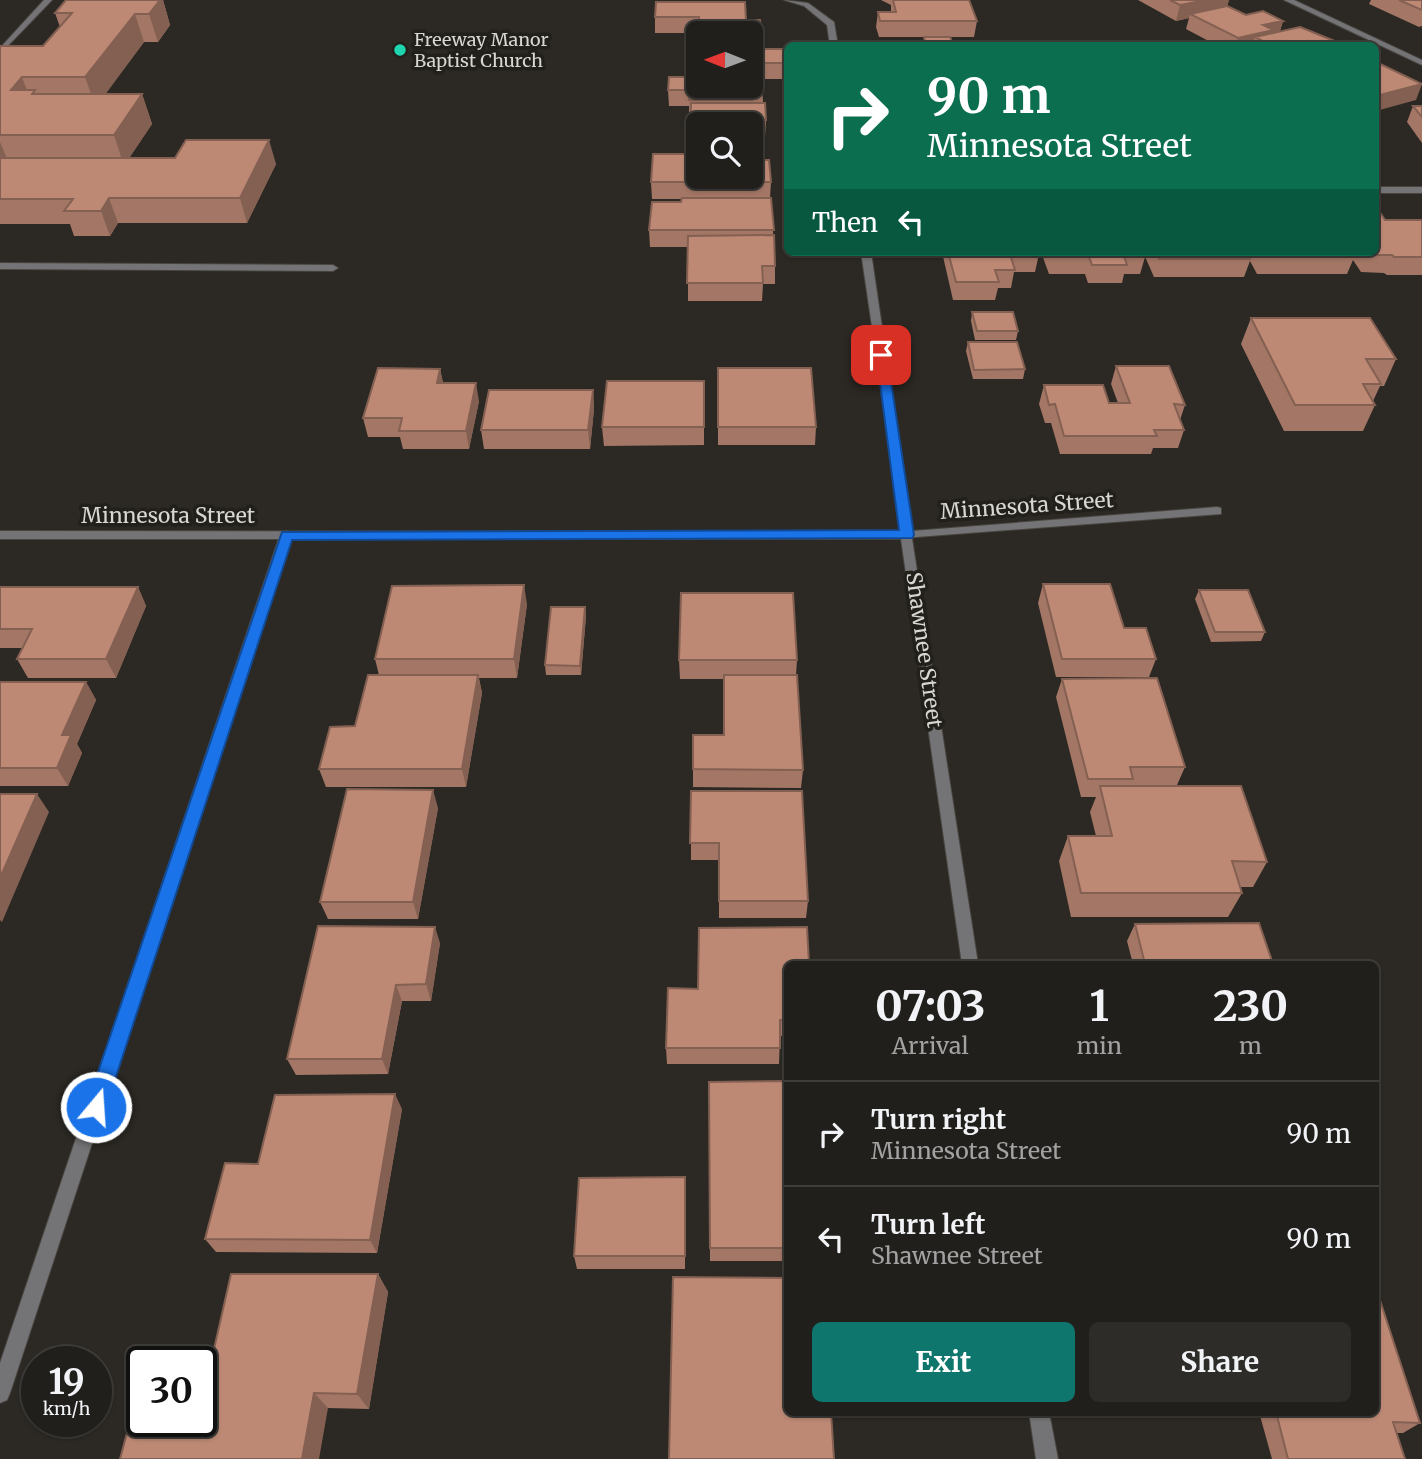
<!DOCTYPE html>
<style>
body{margin:0;font-family:Merriweather,serif;background:#2d2c28;color:#f1f3f6;height:100vh;display:flex;flex-direction:column;font-size:26px;white-space:nowrap}
*{box-sizing:border-box;margin:0}
p{font-size:23px;color:#a2a2a3}
.icon{flex:none;width:38px;height:38px;fill:none;stroke:currentColor;stroke-width:2;stroke-linecap:round;stroke-linejoin:round}
.map{position:relative;flex:1;overflow:hidden}
.sheet{position:absolute;left:784px;top:961px;width:595px;height:455px;display:flex;flex-direction:column;background:#211f1b;border-radius:10px;box-shadow:0 2px 5px #0004,0 0 0 2px #3e3d3a}
.sheet>*{flex:none}
.top-card{position:absolute;left:784px;top:42px;width:595px;height:214px;border-radius:10px;box-shadow:0 2px 5px #0004,0 0 0 2px #3e3d3a;background:#0b6e4f;color:#fff;overflow:hidden}
.needle{width:46px;rotate:271deg}
.tools{position:absolute;left:686px;top:21px;display:grid;gap:14px}
.tools a{display:grid;place-items:center;width:77px;height:77px;border-radius:10px;background:#211f1b;box-shadow:0 2px 5px #0004,0 0 0 2px #3e3d3a;font-size:35px}
.speed{position:absolute;left:21px;top:1346px;display:flex;gap:14px;font-size:35px;font-weight:700;text-align:center}
.speed>*{display:grid;place-content:center;width:91px;height:91px;border-radius:50%;background:#211f1b;box-shadow:0 2px 5px #0004,0 0 0 2px #3e3d3a;line-height:1}
.speed small{font-size:18px;font-weight:400}
.speed .limit{border:4px solid #111;border-radius:10px;background:#fff;color:#111}
.pin{position:absolute;display:grid;place-items:center;width:60px;height:60px;color:#fff;margin:-30px;border-radius:14px;box-shadow:0 4px 10px #0006}
.me{position:absolute;width:77px;margin:-38px;rotate:18deg;stroke-linejoin:round;filter:drop-shadow(0 0 5px #0008)}
.turn{display:flex;align-items:center;gap:24px;height:147px;padding:0 28px;font-size:32px}
.turn .icon{width:91px;height:91px;stroke-width:2.5}
.turn b{display:block;font-size:49px;line-height:60px}
.then{display:flex;align-items:center;height:66px;padding:0 28px;background:#0003;gap:14px;font-size:26px}
.eta{display:flex;justify-content:space-evenly;align-items:center;height:119px;text-align:center}
.eta b{font-size:42px;font-weight:700;line-height:49px}
.primary-button{display:flex;gap:14px;margin-top:auto;padding:14px 28px}
.primary-button a{flex:1;height:80px;border-radius:10px;background:#0f766e;color:#fff;font-size:28px;font-weight:700;line-height:80px;text-align:center}
.primary-button a+a{background:#2d2c28;color:#f1f3f6}
ul{padding:0;list-style:none}
li{display:flex;align-items:center;gap:21px;height:105px;padding:0 28px;border-top:2px solid #3e3d3a}
li div{flex:1}
li b{display:block;font-size:26px}
li em{font-style:normal}
.map>svg:first-child{display:block}
</style>
<div class="map">
<svg width="1422" height="1459" viewBox="0 0 1422 1459">
<rect width="100%" height="100%" fill="#2c2924"/>
<g fill="none" stroke-linecap="round" stroke-linejoin="round">
<defs>
<path id="service" d="M44 0H52L0 54V48Z
M0 263 333 265 338 268 333 271 0 269Z"/>
<path id="minor" d="M784 0 808 3 834 22 838 46H830L827 25 804 6Z
M1284 0H1294L1422 60V65Z
M1376 187H1422V193H1376Z
M861 252H871L912 531 1217 507 1221 508V514L903 538Z
M286 531 292 535 10 1393 7 1400 0 1403V1363L280 535Z"/>
<path id="tertiary" d="M0 531 911 532 978 964H962L901 539H0Z
M1029 1412H1049L1058 1459H1036Z"/>
</defs>
<use href="#service" stroke="#484540" stroke-width="2"/>
<use href="#minor" stroke="#484540" stroke-width="2"/>
<use href="#tertiary" stroke="#484540" stroke-width="2"/>
<use href="#service" fill="#747376" fill-rule="evenodd"/>
<use href="#minor" fill="#747376" fill-rule="evenodd"/>
<use href="#tertiary" fill="#747376" fill-rule="evenodd"/>
</g>
<path fill="#a37665" d="M66 0H163L170 25 158 42H144L105 94H142L152 124 129 158 276 164 247 223H118L110 236H74L70 224H0V46H43L60 27 55 13Z
M881 0H969L977 21 974 37H879L876 27 878 12H891V5Z
M1138 0H1229L1227 6 1246 15 1283 21 1280 31 1342 44 1341 46H1218L1186 29 1189 18 1176 21Z
M1371 0H1422V26L1419 27 1369 4Z
M656 2 746 20 761 31 760 47H754V49L784 63 783 79H762L763 103 766 120 765 137H755V154H751V124H698V177L771 182 770 198H771L775 266V284H763L762 301H688V247H650L649 230 681 202 682 199H652L651 182 690 154V116H689V106H669L668 90 691 77 693 34H698V86H751V33H655V17Z
M1413 106H1422V143L1407 122Z
M1385 220H1422V275H1387L1384 273 1361 272 1353 260 1347 274H1257L1250 261 1244 277H1154L1143 252H1376Z
M942 252H1038L1039 254 1035 272H1014L1011 288H998L995 300H953Z
M1041 252H1143L1145 257 1140 274H1124L1122 283H1088L1085 274H1049Z
M972 312 1018 331 1016 340H975L971 321Z
M1251 318 1396 359 1384 386H1380L1373 401 1375 405 1363 431H1284L1241 344Z
M968 342 1025 369 1023 379H973L966 351Z
M1116 366 1185 405 1180 420 1184 430 1178 448H1153L1151 454H1060L1051 423H1045L1039 404 1044 385 1109 403H1118L1111 384Z
M718 368 816 427 815 445H718Z
M440 369 443 383 479 401 469 449H403L400 437H368L363 418Z
M704 381V445L604 446 602 427Z
M593 390 594 409 590 449H484L481 430Z
M1043 584 1124 628 1156 659 1149 677H1056L1038 603Z
M0 587H138L146 606 116 678H28L17 659 23 648H0Z
M1199 590 1265 632 1261 641 1211 642 1195 599Z
M527 604 517 678H479L482 693 466 787H326L319 769 355 726 379 675 375 659Z
M585 607 586 616 581 675H546L545 665Z
M679 660H797L796 675 803 770 801 788 693 787V735H724V679H680Z
M1062 679 1185 767 1177 785H1131L1130 786 1267 862 1253 887H1240L1242 893 1228 917H1071L1059 861 1068 836H1096L1090 812 1096 797H1081L1056 697Z
M0 682H86L96 700 77 744 82 753 68 786H0Z
M691 791 808 901 806 918H719V860H691Z
M438 808 418 919H328L320 902Z
M1135 924 1273 964H1133L1127 941Z
M440 943 431 1001H402L388 1074 296 1075 287 1059Z
M788 964V1036H780L779 1064H667L666 1048 698 989Z
M788 1081V1261H710L709 1082Z
M402 1109 377 1253 216 1252 205 1239 258 1164Z
M685 1191V1269H577L574 1256Z
M378 1274 388 1292 369 1409 328 1408 205 1389Z
M1259 1412H1376L1420 1423 1403 1433H1396L1405 1459H1272Z"/>
<path fill="#846052" d="M160 0H163L170 25 158 42 149 14Z
M1206 0H1229L1226 10 1190 14 1189 18 1176 21 1180 5Z
M135 14 144 42 96 107 85 77Z
M1283 21 1278 36 1255 37 1252 46H1235L1238 38 1263 25Z
M22 77 33 107 11 90Z
M1422 84 1416 100 1376 111V96Z
M142 94 152 124 124 166 114 135Z
M269 140 276 164 247 223 240 198Z
M0 142 10 166 0 178Z
M109 198 118 223 110 236 101 211Z
M440 369 444 387 437 383Z
M476 383 479 401 469 449 466 431Z
M593 390 594 409 590 449 588 430Z
M524 585 527 604 517 678 514 659Z
M138 587 146 606 116 678 106 659Z
M585 607 586 616 581 675 580 666Z
M478 675 482 693 466 787 462 769Z
M86 682 96 700 77 744 82 753 68 786 57 768 62 735Z
M433 790 438 808 418 919 413 902Z
M37 794 49 812 2 922 0 920V878Z
M435 927 440 943 431 1001 426 984Z
M396 985 402 1001 388 1074 382 1059Z
M395 1094 402 1109 377 1253 370 1240Z
M378 1274 388 1292 369 1409 357 1394Z
M314 1393 328 1408 319 1459H302Z"/>
<path fill="#bd8975" stroke="#846052" stroke-width="2" d="M66 0H160L149 14H135L85 77H22L11 90H35L32 94H142L114 135H0V46H43L72 13H55Z
M893 0H969L977 21H880L878 12H896Z
M1170 0H1206L1180 5Z
M1399 0H1422V10Z
M656 2H745L746 20H760L761 31H698L699 17H655Z
M1227 6 1246 15 1263 11 1283 21 1263 25 1273 30 1238 38 1190 14Z
M1300 27 1342 44 1339 46H1272L1255 37Z
M693 34H698V63H692Z
M751 34H753L754 49H783L784 63H751Z
M924 37H950L953 44H1005L1006 46H926Z
M1376 62 1422 84 1376 96Z
M692 68H698V86H751V68H762L763 88H752V100H689L690 90H668L669 77H691Z
M691 103H765L766 120H755L756 138H751V124H698V138H690Z
M1413 106H1422V117Z
M186 140H269L240 198H109L101 211H64L73 199H0V158H175Z
M653 154H698V177H751V160H769L771 182H651Z
M682 198H771L774 230H649L652 202H681Z
M1376 214H1381L1385 220H1422V257H1394L1392 255H1368L1367 252H1376Z
M774 235 775 266H762L763 283H687L688 236Z
M948 252H1038L1039 254H1010L1015 270H995L999 282H956Z
M1051 252H1143L1145 257 1124 256 1127 265H1092L1089 257H1052Z
M1156 252H1246L1250 259H1159Z
M1260 252H1351L1354 256H1263Z
M972 312H1013L1018 331H977Z
M1251 318H1370L1396 359H1366L1381 384H1363L1375 405H1295Z
M968 342H1017L1025 369 974 370Z
M1116 366H1169L1185 405 1174 404 1184 430H1154L1157 436H1064L1055 404 1049 405 1044 385H1103L1109 403H1130Z
M378 368 440 369 437 383H476L466 431H399L402 418H363Z
M718 368H811L816 427H718Z
M607 381H704V427H602Z
M489 390H593L588 430H481Z
M1043 584H1110L1124 628H1146L1156 659H1062Z
M524 585 514 659H375L392 586Z
M0 587H138L106 659H17L32 629H0Z
M1199 590H1248L1265 632H1215Z
M681 593H793L797 660H679Z
M551 607H585L580 666 545 665Z
M368 675H478L462 769H319L330 727 355 726Z
M724 675H797L803 770 693 769V735H724Z
M1157 678 1185 767H1130L1133 779H1088L1062 679Z
M0 682H86L62 735H71L57 768H0Z
M1100 786H1241L1267 862 1232 861 1242 893H1081L1068 836H1112Z
M347 789 433 790 413 902H320Z
M691 791H802L808 901H719V843H690Z
M0 794H37L0 878Z
M1259 923 1273 964H1145L1135 924Z
M318 926 435 927 426 984 396 985 382 1059H287Z
M807 927 809 964H788V1020H780V1048H666L668 988 698 989 699 928Z
M788 1081V1248H710L709 1082Z
M395 1094 370 1240 205 1239 225 1163 258 1164 275 1095Z
M685 1177V1256H574L579 1178Z
M231 1274H378L357 1394 314 1393 302 1459H120L139 1389H142V1421H201V1389H205Z
M673 1277 788 1278V1412H831L834 1459H669Z
M1376 1288 1420 1423 1393 1422 1405 1459H1288L1276 1412H1376Z"/>
<path fill="#1a73e8" stroke="#114b97" stroke-width="2" d="M876 352 887 355 914 535 912 538 292 540 106 1107 103 1114 96 1116 88 1114 86 1107 282 532 899 530Z"/>
<circle fill="#1ed5b0" stroke="#22201a" stroke-width="2.5" cx="400" cy="50" r="7"/>
<g text-anchor="middle" stroke-width="7" stroke-linejoin="round" paint-order="stroke">
<g font-size="18" fill="#d9d7d4" stroke="#22201a" text-anchor="start">
<text x="414" y="46">Freeway Manor<tspan x="414" dy="21">Baptist Church</tspan></text>
</g>
<g font-size="21" fill="#d9d7d4" stroke="#22201a">
<text transform="translate(1027 506) rotate(-4)" y="7">Minnesota Street</text>
<text x="168" y="523">Minnesota Street</text>
<text transform="translate(924 650) rotate(82)" y="7">Shawnee Street</text>
</g>
</g>
</svg>
<div class="tools">
<a><svg class="needle" viewBox="-14 -14 28 28"><path d="M0-13l5 13h-10z" fill="#e53935"/><path d="M0 13l5-13h-10z" fill="#a2a2a3"/></svg></a>
<a><svg class="icon" aria-label="search" viewBox="0 0 24 24"><circle cx="10" cy="10" r="6"/><path d="M15 15l6 6"/></svg></a>
</div>
<div class="speed"><div>19<small>km/h</small></div><div class="limit">30</div></div>
<div class="pin" style="left:881px;top:355px;background:#d93025"><svg class="icon" aria-label="arrive" viewBox="0 0 24 24"><path d="M6 21V4h12l-3 4 3 4H6"/></svg></div>
<svg class="me" style="left:96px;top:1107px" viewBox="-20 -20 40 40"><circle r="17" fill="#1a73e8" stroke="#fff" stroke-width="3"/><path d="M0-11L8 9 0 5-8 9z" fill="#fff"/></svg>
<div class="top-card">
<div class="turn"><svg class="icon" aria-label="right" viewBox="0 0 24 24"><path d="M7 20v-9h11M14 6l5 5-5 5"/></svg><div><b>90 m</b>Minnesota Street</div></div>
<div class="then">Then<svg class="icon" aria-label="left" viewBox="0 0 24 24"><path d="M17 20v-9H6M10 6l-5 5 5 5"/></svg></div>
</div>
<section class="sheet">
<div class="eta">
<div><b>07:03</b><p>Arrival</p></div>
<div><b>1</b><p>min</p></div>
<div><b>230</b><p>m</p></div>
</div>
<ul>
<li><svg class="icon" aria-label="right" viewBox="0 0 24 24"><path d="M7 20v-9h11M14 6l5 5-5 5"/></svg><div><b>Turn right</b><p>Minnesota Street</p></div><em>90 m</em></li>
<li><svg class="icon" aria-label="left" viewBox="0 0 24 24"><path d="M17 20v-9H6M10 6l-5 5 5 5"/></svg><div><b>Turn left</b><p>Shawnee Street</p></div><em>90 m</em></li>
</ul>
<div class="primary-button"><a>Exit</a><a>Share</a></div>
</section>
</div>
